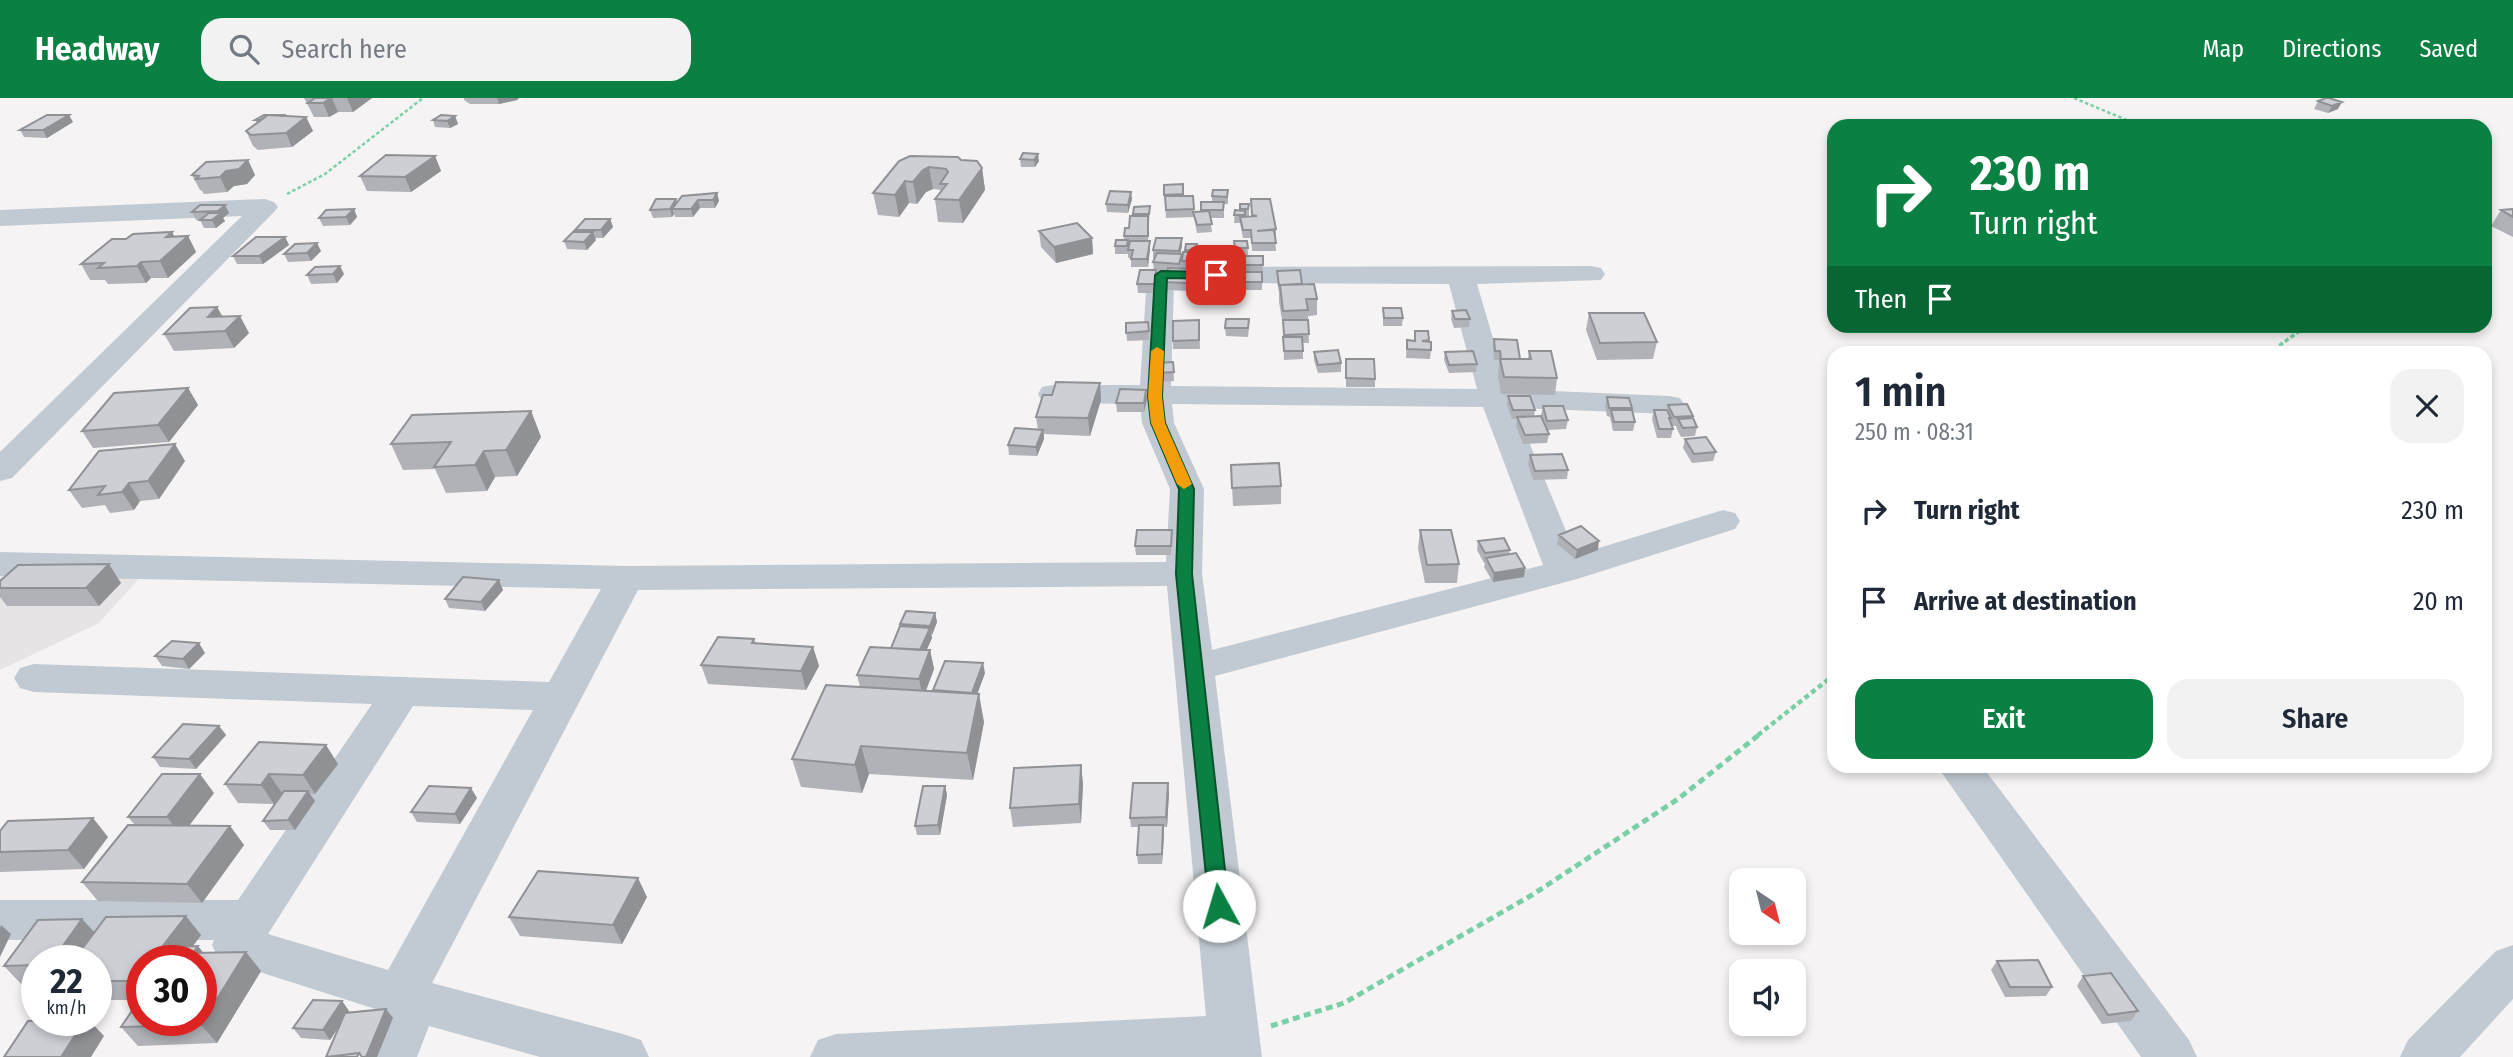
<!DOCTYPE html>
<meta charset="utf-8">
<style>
body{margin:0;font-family:"Fira Sans Condensed",sans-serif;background:#f2f2f3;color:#1f2937;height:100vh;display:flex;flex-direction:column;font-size:26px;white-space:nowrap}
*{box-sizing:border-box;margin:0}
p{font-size:23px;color:#747a83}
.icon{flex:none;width:38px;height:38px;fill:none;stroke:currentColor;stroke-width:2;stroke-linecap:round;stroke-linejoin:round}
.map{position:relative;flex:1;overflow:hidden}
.panel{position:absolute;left:1827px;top:248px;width:665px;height:427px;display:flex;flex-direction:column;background:#fff;border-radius:21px;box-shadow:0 4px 10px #0003}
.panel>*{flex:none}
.top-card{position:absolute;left:1827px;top:21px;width:665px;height:214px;border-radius:21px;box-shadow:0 4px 10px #0003;background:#0b8043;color:#fff;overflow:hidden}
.needle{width:46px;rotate:145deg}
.tools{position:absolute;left:1729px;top:770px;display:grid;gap:14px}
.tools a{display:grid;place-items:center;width:77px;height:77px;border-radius:14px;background:#fff;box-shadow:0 4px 10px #0003;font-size:35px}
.speed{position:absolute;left:21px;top:847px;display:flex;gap:14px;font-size:35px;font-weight:700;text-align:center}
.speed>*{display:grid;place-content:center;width:91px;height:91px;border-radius:50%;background:#fff;box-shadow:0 4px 10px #0003;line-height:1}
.speed small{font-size:18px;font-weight:400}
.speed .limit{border:10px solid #d22;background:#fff;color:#111}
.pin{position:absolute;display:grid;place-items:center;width:60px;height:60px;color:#fff;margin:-30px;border-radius:14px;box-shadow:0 4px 10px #0006}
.me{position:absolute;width:77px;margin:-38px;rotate:354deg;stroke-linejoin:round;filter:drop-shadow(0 0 5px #0008)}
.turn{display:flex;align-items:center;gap:24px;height:147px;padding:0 28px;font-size:32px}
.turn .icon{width:91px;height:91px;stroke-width:2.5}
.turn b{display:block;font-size:49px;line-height:60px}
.then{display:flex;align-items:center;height:66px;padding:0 28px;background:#0003;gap:14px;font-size:26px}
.round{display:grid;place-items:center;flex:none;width:74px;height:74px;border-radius:21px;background:#f2f2f3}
.headline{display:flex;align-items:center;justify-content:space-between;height:119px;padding:0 28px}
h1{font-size:42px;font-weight:600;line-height:52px}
.action{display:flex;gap:14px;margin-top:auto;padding:14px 28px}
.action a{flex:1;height:80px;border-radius:21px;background:#0b8043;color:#fff;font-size:28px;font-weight:600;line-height:80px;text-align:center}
.action a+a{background:#f2f2f3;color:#1f2937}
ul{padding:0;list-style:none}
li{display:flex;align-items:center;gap:21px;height:91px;padding:0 28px}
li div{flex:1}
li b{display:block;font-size:26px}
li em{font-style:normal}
header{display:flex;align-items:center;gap:42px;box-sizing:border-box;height:98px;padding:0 35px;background:#0b8043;color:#fff}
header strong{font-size:33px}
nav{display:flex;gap:38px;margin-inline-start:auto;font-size:24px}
.search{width:490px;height:63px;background:#f2f2f3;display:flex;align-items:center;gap:18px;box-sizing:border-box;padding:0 24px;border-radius:21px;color:#747a83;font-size:26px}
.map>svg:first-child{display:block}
</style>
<header>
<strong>Headway</strong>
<div class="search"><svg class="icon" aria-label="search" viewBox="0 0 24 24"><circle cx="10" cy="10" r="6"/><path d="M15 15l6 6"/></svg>Search here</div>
<nav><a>Map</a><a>Directions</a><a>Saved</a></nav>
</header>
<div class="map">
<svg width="2513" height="959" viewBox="0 0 2513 959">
<rect width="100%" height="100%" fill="#f5f3f3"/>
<path fill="#e6e4e5" d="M158 459 99 525 0 572V469Z"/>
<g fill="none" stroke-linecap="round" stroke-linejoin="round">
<path stroke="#7ad0a6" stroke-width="2.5" stroke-dasharray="3.5 2.5" stroke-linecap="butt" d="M2074 0 2141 28
M287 96 325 76 423 0"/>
<path stroke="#7ad0a6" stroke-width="3.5" stroke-dasharray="4.5 2.5" stroke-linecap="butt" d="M2268 256 2306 228"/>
<path stroke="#7ad0a6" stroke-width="4.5" stroke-dasharray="5 3.5" stroke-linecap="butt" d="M1758 637 1834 577"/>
<path stroke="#7ad0a6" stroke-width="5" stroke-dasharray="7 4.5" stroke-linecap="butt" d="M1271 928 1344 905 1532 797 1678 701 1760 636"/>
<path fill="#c1cad2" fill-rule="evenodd" d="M265 101 274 104 278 109 274 114 12 380 0 383V354L242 118 0 128V112Z
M1591 168 1601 170 1605 176 1601 182 1477 186 1508 291 1669 298 1680 300 1685 307 1680 314 1669 316 1515 310 1576 457 1723 412 1735 415 1740 423 1735 431 1577 481 1215 578 1262 959H810L818 942 836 936 1206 918 1167 488 638 492 432 885 623 936 641 942 649 959H540L429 928 417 959H365L385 914 219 861 212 847 214 842H0V802H238L372 606 34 594 20 590 14 580 20 570 34 566 549 584 601 491 0 478V454L626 468 1166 464 1170 391 1142 325 1140 306 1053 305 1042 303 1038 296 1042 289 1053 287H1140L1147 177 1151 171 1161 169ZM1174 185 1449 186 1477 291 1171 288ZM1172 306 1483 309 1543 467 1212 552 1202 476 1204 391 1174 325ZM413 608 533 612 388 872 268 836Z
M1937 668H1982L2189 942 2197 959H2141Z
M2513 847V901L2460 959H2400L2408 942 2496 853Z"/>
</g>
<path fill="#b0b2b7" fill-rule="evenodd" d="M304 0H372L353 14H338L329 19H314Z
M464 0H519L517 2 499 6H470L464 2Z
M2326 0 2338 11 2328 15 2314 11 2318 3Z
M285 18 306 19 313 33 292 49 258 52 253 48 246 33 257 25 255 22Z
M455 18 458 26 450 30 435 29 433 22Z
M73 24 47 40 24 39 20 32Z
M1023 55 1039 63 1035 69H1021L1020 61Z
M435 58 441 73 411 94 367 93 360 78Z
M248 62 255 77 247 86 234 88 227 94 204 96 202 93 200 92 192 77Z
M961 62 982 70 985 92 963 125 938 124 935 101 941 92 933 91 926 94 917 106 909 105 899 119 878 117 873 95 899 63Z
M1183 86V98H1193L1194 114H1201V104H1212V98L1228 92V106H1224V120H1210L1212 134 1197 135 1194 119 1166 120 1164 87Z
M717 95 719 103 715 110H700L693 119H675L674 116 672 119 653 120 650 112Z
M1132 101 1128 115 1107 114 1106 106Z
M1251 101 1276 131V139H1275L1276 153H1252L1251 140H1243L1240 125H1234L1235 112H1240V106H1249V119H1252Z
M225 107 229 115 223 120 225 123 216 130H204L200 122H196L192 114Z
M1150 108 1148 143H1150V151L1148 169H1131V160H1128V155V156H1115V148L1124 142V138L1129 130 1133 118 1134 109Z
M354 111 357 119 350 127 323 128 319 120Z
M2513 111V139L2491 128 2501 112Z
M610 121 613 129 603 140H595L596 142 587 152 567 151 564 143 576 134 575 132Z
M1039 133 1092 140 1093 156 1056 165 1041 149Z
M188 138 196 154 168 180H151L146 185 108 186 105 182H90L81 166 175 139Z
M285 139 289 147 263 166H237L233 158Z
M1182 140V148L1180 156 1185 154 1186 146H1197L1198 154 1203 162 1202 171H1191V179L1188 193 1165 192V184L1167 173H1156L1155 195H1138L1137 186 1154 172 1153 164 1155 160H1153V152Z
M1247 143 1248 158H1263L1262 192H1238V174H1207V166L1235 151ZM1239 158H1241V174H1239Z
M321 153 311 163 288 164 284 156Z
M1277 173 1302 187 1317 201V217L1308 218 1309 245H1303V261L1284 262 1283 228 1279 204V195L1277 182Z
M344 176 337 185 311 186 307 177Z
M217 209 223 219 249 235 234 250 174 253 164 236Z
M1383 210 1403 220 1402 228H1383Z
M1452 213 1470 221 1469 229 1454 230 1451 221Z
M1589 215 1657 244 1653 261 1597 262 1586 232Z
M1199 222 1200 251H1173V223Z
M1148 224 1149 242 1127 243 1126 225Z
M1225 230H1249L1248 239 1226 238Z
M1415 233 1429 244 1431 252 1430 261 1406 260 1407 242 1414 243Z
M1494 241 1520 261H1528L1529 253 1557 280 1555 297 1501 296 1498 278 1499 268V262H1494L1493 250Z
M1314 254 1341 265V274L1318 275 1314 262Z
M1445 254 1477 266 1476 274 1449 275 1444 262Z
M1346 261 1375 281V289H1346Z
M1173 264 1174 283 1157 284V265Z
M1100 285 1101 302 1090 338 1044 336V341L1037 358 1009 357 1008 347 1038 332 1036 319 1052 297Z
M188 290 198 307 169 344 93 350 82 333Z
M1508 298 1535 312 1534 318 1542 320 1541 317 1543 308 1568 322 1566 331 1547 332 1549 336 1547 345 1523 346 1516 328 1517 321H1512L1507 307Z
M1607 299 1632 310 1635 324 1633 333H1613L1610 319 1607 318 1605 308Z
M1147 301 1144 314H1117L1116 305Z
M1668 307 1693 318 1692 320 1697 329 1695 338 1681 339 1676 329 1677 328H1672L1673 331 1671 340H1657L1652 321 1654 312H1667Z
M531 313 541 339 517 378 495 379 487 393 446 395 435 371 403 372 391 346Z
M1685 341 1716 354 1713 363 1692 365 1683 350Z
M1530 357 1568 372 1567 381 1533 382 1528 366Z
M185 363 159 401 140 403 134 412 110 415 105 407 82 410 69 392Z
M1231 367 1281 388V406L1233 408Z
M1420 432 1459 466 1457 485H1425L1418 451Z
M1559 437 1598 452 1575 461 1557 446Z
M1172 442 1171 457H1136L1135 448Z
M1478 443 1510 452 1509 456 1525 470 1524 479 1493 484 1484 469 1485 465H1484L1477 452Z
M0 483 121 485 99 508H7L0 499Z
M503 492 485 513 449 510 445 501Z
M935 515 937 524 932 537H931L932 540 926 552H930L934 571 926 593H933V592L985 575 977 596 984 624 973 682 869 676 862 695 801 689 792 661 860 589 857 577 891 550 901 528 900 526Z
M754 541 756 545 813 549 819 568 806 592 708 586 701 567Z
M205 555 189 571 162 568 155 558Z
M219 628 226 637 196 671 160 669 153 659Z
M259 644 338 666 315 696H310L315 703 295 732H270L263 723 282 695 274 706 238 705 225 686Z
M1081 667 1083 686 1081 725 1013 729 1010 710Z
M945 688 947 697 940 737H917L915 728Z
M214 695 189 728H230L244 747 202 805 98 803 82 784 135 727 128 719Z
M1169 695 1167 729H1164L1162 766H1138L1137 757 1139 729H1131L1130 720Z
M477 700 460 726 417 724 411 714Z
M0 733 108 739 84 771 0 774Z
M647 799 622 846 520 838 509 819Z
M82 821 94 834 201 837 193 848 203 855 246 854 261 873 217 945 138 948 121 929 139 902H96V863H37V887H22L4 868ZM142 863 201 922H142Z
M1997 863 2052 889 2046 898 2005 899 1991 872Z
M2083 878 2138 913 2131 923 2102 926 2077 888Z
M342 903 349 913 348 914 386 911 393 920 340 927 330 942 301 940 293 930Z"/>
<path fill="#909195" d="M331 0H332L338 14 329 19 323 5Z
M347 0H372L353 14Z
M497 0H519L517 2 499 6Z
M2342 4 2338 11 2328 15 2332 8Z
M69 17 73 24 47 40 43 32Z
M455 18 458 26 450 30 447 23Z
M306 19 313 33 292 49 286 35Z
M1038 56 1039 63 1035 69 1034 62Z
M435 58 441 73 411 94 405 79Z
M248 62 255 77 247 86 234 88 227 94 220 79 226 73Z
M929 69 933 91 926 94 917 106 913 84 923 72Z
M982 70 985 92 963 125 959 102Z
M905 83 909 105 899 119 895 97Z
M1131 94 1132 101 1128 115V107Z
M717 95 719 103 715 110 713 102Z
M676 101 678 108 672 111 674 116 672 119 670 111Z
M698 102 700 110 693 119 691 111Z
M225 107 229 115 223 120 225 123 216 130 212 122 220 116 218 113Z
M354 111 357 119 350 127 346 119Z
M610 121 613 129 603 140 601 132Z
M172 134 179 146 188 138 196 154 168 180 160 163 166 139Z
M593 134 596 142 587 152 584 144Z
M285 139 289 147 263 166 259 158Z
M1092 140 1093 156 1056 165 1054 149Z
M1182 140V148L1179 161V153Z
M1150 143V151L1148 169 1147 161Z
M317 145 321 153 311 163 307 155Z
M141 164 151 180 146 185 137 168Z
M340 168 344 176 337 185 333 176Z
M1191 171V179L1188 193 1187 185Z
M217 209 226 226 208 219Z
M240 218 249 235 234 250 225 233Z
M1100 285 1101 302 1090 338 1088 320Z
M188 290 198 307 169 344 158 327Z
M1146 292 1147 301 1144 314V305Z
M531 313 541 339 517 378 506 352Z
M1043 332 1044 341 1037 358 1036 349Z
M175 346 185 363 159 401 148 383Z
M484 353 495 379 487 393 475 367Z
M129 385 140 403 134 412 122 394Z
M1599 443 1598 452 1575 461 1577 452Z
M109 466 121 485 99 508 86 490Z
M1525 470 1524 479 1493 484 1494 475Z
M499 482 503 492 485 513 481 504Z
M935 515 937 524 932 537 930 528Z
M930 530 932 540 921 565 919 555Z
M199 545 205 555 189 571 183 561Z
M813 549 819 568 806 592 801 573Z
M930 552 934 571 923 600 919 581Z
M983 565 985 575 974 605 972 595Z
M979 596 984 624 973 682 967 655Z
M219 628 226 637 196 671 189 661Z
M326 647 338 666 315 696 303 677Z
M861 648 869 676 862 695 855 667Z
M1081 667 1083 686 1081 725 1079 706Z
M200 676 214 695 181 738 167 719Z
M269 676 282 695 274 706 261 687Z
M1168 685 1169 695 1167 729 1166 719Z
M945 688 947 697 940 737 938 727Z
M471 690 477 700 460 726 455 716Z
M308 693 315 703 295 732 288 722Z
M93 720 108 739 84 771 68 752Z
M1163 727 1164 737 1162 766V756Z
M230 728 244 747 202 805 187 786Z
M638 780 647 799 622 846 613 827Z
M186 818 201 837 182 863H151Z
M82 821 99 839 83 863H52Z
M1 827 11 836 0 859V830Z
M198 848 213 867 193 855Z
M246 854 261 873 217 945 201 927Z
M142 875V889L136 883Z
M342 903 349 913 330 942 323 932Z
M386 911 393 920 377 959H366Z
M85 922H89L104 938 91 959H61Z"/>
<path fill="#cdcfd5" stroke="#909195" stroke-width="2" d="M315 0H331L323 5H308Z
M2326 0H2329L2342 4 2332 8 2318 3Z
M47 17H69L43 32H20Z
M264 17H284L283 18 268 17 260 22H255Z
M268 17 306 19 286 35 251 37 246 33Z
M441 17 455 18 447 23 433 22Z
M1023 55 1038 56 1034 62 1020 61Z
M386 57 435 58 405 79 360 78Z
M910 58 958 59 961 62 977 63 982 70 959 102 935 101 947 86H940L948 74 946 71 929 69 923 72 913 84 905 83 895 97 873 95 899 63Z
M248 62 239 71 226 73 220 79 196 81 199 78 192 77 206 64Z
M1183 86V96L1164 97V87Z
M1213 92H1228L1227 99 1212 98Z
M1110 93 1131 94 1128 107 1106 106Z
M717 95 713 102H698L691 111H672L682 98Z
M1165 98H1193L1194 111 1166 112Z
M656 101H676L670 111 650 112Z
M1251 101H1270L1276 131 1257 133 1274 132 1276 145H1252L1251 132H1243L1240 119 1257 118 1252 117Z
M1201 104H1224L1223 112H1201Z
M1240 106H1249L1248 111H1240Z
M200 107H225L218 113 192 114Z
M1150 108 1149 116H1133L1134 109Z
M354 111 346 119 319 120 326 112Z
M2513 111V119L2501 112Z
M1235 112 1245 113V117H1234Z
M1209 113 1212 126 1197 127 1193 114Z
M209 115H221L212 122H200Z
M1130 118H1148V138H1124L1125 130H1129Z
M585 121H610L601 132H575Z
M1077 125 1092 140 1054 149 1039 133Z
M172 134 166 139 188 138 160 163 141 164 137 168 98 170 104 165 81 166 112 141H126L133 136Z
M573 134H593L584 144 564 143Z
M256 139H285L259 158H233Z
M1156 140H1182L1179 153 1153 152Z
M1116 142H1128L1127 148H1115Z
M1130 143H1150L1147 161H1131L1133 152H1128Z
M1234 143H1247L1248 150H1239V166H1207L1208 151H1235Z
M317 145 307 155 284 156 295 146Z
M1186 146H1197L1196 153 1185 152Z
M1183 154H1203L1201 163H1182Z
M1157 155 1182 156 1179 166 1153 164Z
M1241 158H1263V167H1241Z
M340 168 333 176 307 177 315 169Z
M1168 170 1191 171 1187 185 1165 184Z
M1140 172H1156L1155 186H1137Z
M1300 172 1302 186 1279 187 1277 173Z
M1238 174H1262V184H1238Z
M1314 186 1317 201H1306L1308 212 1283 213 1280 187Z
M217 209 208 219 240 218 225 233 164 236 190 210Z
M1383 210H1401L1403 220H1384Z
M1466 212 1470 221H1455L1452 213Z
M1589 215H1644L1657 244 1600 245Z
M1226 221H1249L1248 230H1225Z
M1199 222V242L1173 243V223Z
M1283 222H1308L1309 236 1284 237Z
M1148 224 1149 233 1126 235V225Z
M1415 233H1428L1429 242 1422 243 1431 244V252L1407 251V242L1415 243Z
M1283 239H1302L1303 253H1284Z
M1494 241 1517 242 1520 261H1501L1500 253H1495Z
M1338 252 1341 265 1318 267 1314 254Z
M1473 253 1477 266 1449 267 1445 254Z
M1529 253H1551L1557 280 1504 279 1500 261H1531Z
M1346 261H1374L1375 281 1346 280Z
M1173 264 1174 274 1157 275V265Z
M1056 284 1100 285 1088 320 1036 319 1043 297H1052Z
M188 290 158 327 82 333 114 295Z
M1120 291 1146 292 1144 305H1116Z
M1508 298H1530L1535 312H1513Z
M1607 299 1629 300 1632 310H1609Z
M1687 306 1693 318 1674 319 1668 307Z
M1543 308H1563L1568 322 1547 323Z
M1611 312H1632L1635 324H1614Z
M1654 312H1667L1671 320H1669L1673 331H1659Z
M531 313 506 352 484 353 475 367 434 369 451 344 391 346 412 317Z
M1541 318 1549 336 1525 337 1517 319Z
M1693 320 1697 329 1683 330 1678 321Z
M1015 330 1043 332 1036 349 1008 347Z
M1706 339 1716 354 1694 356 1685 341Z
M175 346 148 383 129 385 122 394 98 397 105 388 69 392 99 353Z
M1562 356 1568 372 1535 373 1530 357Z
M1279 365 1281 388 1232 390 1231 367Z
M1581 428 1599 443 1577 452 1559 437Z
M1137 432H1172L1171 448H1135Z
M1420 432H1451L1459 466 1427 467Z
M1504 440 1510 452 1485 455 1478 443Z
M1516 455 1525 470 1494 475 1486 460Z
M109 466 86 490H0V483L18 467Z
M463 479 499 482 481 504 445 501Z
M906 513 935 515 930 528 900 526Z
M900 528 930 530 920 552 891 550Z
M718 539 754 541 752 545 813 549 801 573 701 567Z
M172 543 199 545 183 561 155 558Z
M870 549 930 552 919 581 857 577Z
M945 563 983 565 972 595 933 592Z
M826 587 979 596 967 655 861 648 855 667 792 661Z
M183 626 219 628 189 661 153 659Z
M259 644 326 647 303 677 269 676 261 687 225 686Z
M1081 667 1079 706 1010 710 1014 670Z
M162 676H200L167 719H128Z
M1133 685H1168L1166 719 1130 720Z
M429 688 471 690 455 716 411 714Z
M923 688H945L938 727 915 728Z
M284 693H308L288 722 263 723Z
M93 720 68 752 0 754V733L8 723Z
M128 727 230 728 187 786 82 784Z
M1139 727H1163L1162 756 1137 757Z
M538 773 638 780 613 827 509 819Z
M186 818 151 863H142V875L136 883H96V863H73L106 819Z
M82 821 52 863H37V867L4 868 38 822Z
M198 848 193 855 246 854 201 927 121 929 142 898V922H201V863H165L174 849Z
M2038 862 2052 889H2010L1997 863Z
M2111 875 2138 913 2108 917 2083 878Z
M313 902 342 903 323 932 293 930Z
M386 911 366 959H362L359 955 326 959 345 915Z
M45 922H85L61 959H4L28 923Z
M359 955 357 959H327Z"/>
<path fill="#0b8043" stroke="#07532c" stroke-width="2" d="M1161 173 1216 174 1222 177 1216 181 1167 180 1162 298 1165 325 1194 391 1192 476 1229 808 1226 814 1219 817 1212 814 1209 808 1176 476 1179 391 1151 325 1148 298 1155 177Z"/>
<path fill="#f59e0b" d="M1157 249 1164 253 1162 298 1165 325 1192 386 1184 391 1177 386 1151 325 1148 298 1151 253Z"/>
</svg>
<div class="tools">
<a><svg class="needle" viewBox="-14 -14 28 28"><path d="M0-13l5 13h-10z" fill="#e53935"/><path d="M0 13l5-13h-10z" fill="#747a83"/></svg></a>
<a><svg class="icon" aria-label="sound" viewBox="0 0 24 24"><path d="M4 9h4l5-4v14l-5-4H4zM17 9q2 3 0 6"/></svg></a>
</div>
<div class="speed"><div>22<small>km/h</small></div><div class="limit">30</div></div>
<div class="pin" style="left:1216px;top:177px;background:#d93025"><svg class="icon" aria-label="arrive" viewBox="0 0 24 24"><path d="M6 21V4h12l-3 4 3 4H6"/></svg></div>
<svg class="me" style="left:1219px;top:808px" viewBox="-20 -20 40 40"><circle r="19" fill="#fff"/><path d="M0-13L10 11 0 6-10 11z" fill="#0b8043"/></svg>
<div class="top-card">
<div class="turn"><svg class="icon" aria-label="right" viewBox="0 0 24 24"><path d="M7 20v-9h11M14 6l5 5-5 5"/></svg><div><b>230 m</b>Turn right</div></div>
<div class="then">Then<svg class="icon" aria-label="arrive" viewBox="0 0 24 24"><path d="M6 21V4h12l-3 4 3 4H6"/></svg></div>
</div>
<section class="panel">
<div class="headline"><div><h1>1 min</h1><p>250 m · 08:31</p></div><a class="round"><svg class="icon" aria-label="close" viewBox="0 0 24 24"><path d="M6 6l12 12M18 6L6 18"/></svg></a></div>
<ul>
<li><svg class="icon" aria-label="right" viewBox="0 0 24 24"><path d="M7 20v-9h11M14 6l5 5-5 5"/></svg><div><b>Turn right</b></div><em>230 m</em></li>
<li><svg class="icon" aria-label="arrive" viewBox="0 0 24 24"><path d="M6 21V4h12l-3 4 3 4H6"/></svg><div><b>Arrive at destination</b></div><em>20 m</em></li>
</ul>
<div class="action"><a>Exit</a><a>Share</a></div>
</section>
</div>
